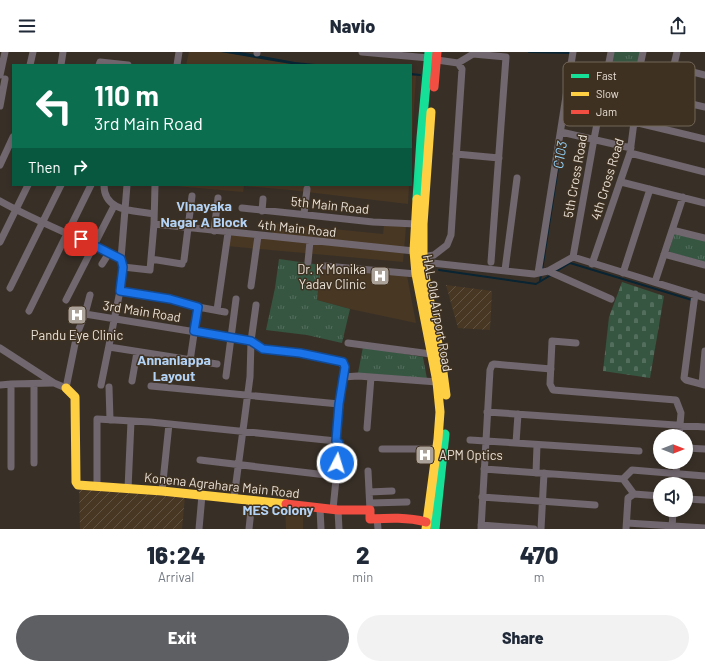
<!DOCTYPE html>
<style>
body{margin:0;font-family:Barlow,sans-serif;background:#f2f2f3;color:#1f2937;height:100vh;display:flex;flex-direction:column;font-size:15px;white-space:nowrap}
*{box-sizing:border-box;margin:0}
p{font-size:13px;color:#747a83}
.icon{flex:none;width:22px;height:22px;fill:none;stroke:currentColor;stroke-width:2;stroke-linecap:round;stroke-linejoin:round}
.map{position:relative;height:477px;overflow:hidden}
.drawer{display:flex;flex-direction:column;background:#fff;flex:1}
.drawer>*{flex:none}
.hud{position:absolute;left:12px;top:12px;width:400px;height:122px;border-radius:0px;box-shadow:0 2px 6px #0003;background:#0b6e4f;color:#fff;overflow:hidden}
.needle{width:26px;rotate:90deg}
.tools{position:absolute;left:653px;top:377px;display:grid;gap:8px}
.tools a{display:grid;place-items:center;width:40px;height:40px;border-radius:50%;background:#fff;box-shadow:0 2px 6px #0003;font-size:20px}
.pin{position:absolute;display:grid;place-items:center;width:34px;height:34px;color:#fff;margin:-17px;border-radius:8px;box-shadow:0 2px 6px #0006}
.me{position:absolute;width:44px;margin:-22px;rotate:5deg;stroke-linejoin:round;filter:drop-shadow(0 0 3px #0008)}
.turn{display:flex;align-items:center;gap:14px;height:84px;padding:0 16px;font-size:18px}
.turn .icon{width:52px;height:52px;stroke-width:2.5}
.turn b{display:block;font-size:28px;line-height:34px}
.then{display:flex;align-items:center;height:38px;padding:0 16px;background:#0003;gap:8px;font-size:15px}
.eta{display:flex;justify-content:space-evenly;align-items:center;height:68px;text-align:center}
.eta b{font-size:24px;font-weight:800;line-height:28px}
.primary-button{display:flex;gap:8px;margin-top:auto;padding:8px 16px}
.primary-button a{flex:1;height:46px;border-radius:24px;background:#5e5f63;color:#fff;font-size:16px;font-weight:800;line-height:46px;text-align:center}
.primary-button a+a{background:#f2f2f3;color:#1f2937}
header{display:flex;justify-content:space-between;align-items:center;height:52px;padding:0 16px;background:#fff;font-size:18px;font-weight:800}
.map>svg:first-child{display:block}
</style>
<header><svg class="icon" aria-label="menu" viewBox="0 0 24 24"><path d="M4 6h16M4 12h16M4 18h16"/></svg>Navio<svg class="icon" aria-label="share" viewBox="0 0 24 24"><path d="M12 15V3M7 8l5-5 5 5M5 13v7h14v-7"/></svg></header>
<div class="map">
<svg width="705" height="477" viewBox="0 0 705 477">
<defs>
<pattern id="industrial-furrows" width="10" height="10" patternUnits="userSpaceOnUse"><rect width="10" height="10" fill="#483723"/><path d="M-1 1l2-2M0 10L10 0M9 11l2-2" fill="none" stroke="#625442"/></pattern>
<pattern id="grass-tufts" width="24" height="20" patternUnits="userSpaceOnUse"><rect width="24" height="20" fill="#365642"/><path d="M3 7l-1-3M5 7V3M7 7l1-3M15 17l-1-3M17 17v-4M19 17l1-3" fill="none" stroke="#536e5d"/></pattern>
<pattern id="cemetery-stones" width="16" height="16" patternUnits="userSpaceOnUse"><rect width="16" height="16" fill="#365642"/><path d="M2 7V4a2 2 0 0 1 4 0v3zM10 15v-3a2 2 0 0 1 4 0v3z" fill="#536e5d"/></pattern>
</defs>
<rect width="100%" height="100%" fill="#383027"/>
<path fill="#483723" d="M189 0H221L297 13H186Z
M411 24H416L411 105Z
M164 133H409L408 152 290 138 244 134 243 140Z
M273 171 383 182 384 173 406 174 403 210 227 194 229 178 272 184Z
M321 217 407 224 416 271 350 257 317 248Z
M285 456H303V477H286Z"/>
<path fill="url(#industrial-furrows)" d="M446 233 492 239 490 278 458 276Z
M79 436 185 444 182 477H80Z"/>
<path fill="url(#grass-tufts)" d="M612 0H641L637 20 609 14Z
M674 181 705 189V210L669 200Z
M279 207 321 213 317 248 350 257 342 291 307 283 266 278 275 236Z
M363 295 423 305 427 327 358 321Z"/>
<path fill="url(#cemetery-stones)" d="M622 230 664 244 650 326 603 319 609 265Z"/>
<path fill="#092433" d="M221 0H240L295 10 325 13H297Z"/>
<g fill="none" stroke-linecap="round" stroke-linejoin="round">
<path stroke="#092433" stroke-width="2" d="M529 0 570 1
M411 22 420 23
M439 218 536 232 551 223
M542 218 558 116
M555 220 570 211 692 248
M540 229 541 222"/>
<path stroke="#71676e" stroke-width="7" d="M362 0 429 6
M257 1V0
M437 8 458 11 473 2 506 5 491 210
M30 13 33 0
M61 13 63 0
M99 13 100 10 128 13
M177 13 179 0
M673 15 705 23
M0 23 5 0
M666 46 705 55
M0 54 5 27
M634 70 705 87
M659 76 677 0
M561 80 631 96
M630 101 705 120
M456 102 499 106
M0 113 13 85
M621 130 705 151
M104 133C104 160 133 158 154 162
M0 149C39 171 81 186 121 207
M242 156 373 170 416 172
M262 159 263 147
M304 162 307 137
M154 172 414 199
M672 178 705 186
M214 179 218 146
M0 190 28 133
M664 202 705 213
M423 205 434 203 447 193 451 183 462 17 458 11
M573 205 594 87 611 0
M151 207 182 212
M184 208 192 144
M308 210 310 189
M102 212 109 201
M592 212 630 101 634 70 631 62V55L643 0
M423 213 432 211 534 222 548 219 573 205 705 246
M325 214 416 222
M123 215 150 218 154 172 155 133
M505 218 517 126
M548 219 611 247
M538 221 573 0
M623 221 650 137
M655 230 683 145
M251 234 258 184
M10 236 61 133
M120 239 170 247 198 255 225 260
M695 242 684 326 686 328 705 333
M66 248 114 154
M217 258 228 181
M29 259 91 133
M85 262 251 289C255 292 260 296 264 297 280 301 337 302 345 315L343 325
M348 291 431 302
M576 291 552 289 550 332 553 338 676 348 681 361 679 384
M109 295 217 312
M0 296 54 331 66 336 77 282 85 262 90 243
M190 309 198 255
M226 324 236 247
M132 329 137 300
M11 332V415
M34 332V411
M702 332 705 299
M0 333 11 332 53 331
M101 333 120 239 123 215 121 207 127 133
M151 334 339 352
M109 335 110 368
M487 360 705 375
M367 376 371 325
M470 388 639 399
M516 391 518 362
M686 396 705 397
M382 397H436
M200 408 335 424
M484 417 623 427 632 418 705 424
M368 419 370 458
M536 421 537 393
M623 427 634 442
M675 432 677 410
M97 435V367L150 370 336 389
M128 437 131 369
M162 439 169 372
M369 440 392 439
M482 445 595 453
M234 446 250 325 251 289 256 253
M686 447 705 448
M370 451 407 450
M320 456 321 477
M333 457 339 398V391L336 389 343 325 358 324 437 330
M338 458 339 477
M377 466 378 477
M627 471 705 476
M481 473 534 477
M199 477 202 443
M249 477 252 448
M481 477 490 318 492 313 494 312 551 317
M541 477 544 421
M626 477 628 446 634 442 660 444
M672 477 673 458"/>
<path stroke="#16e098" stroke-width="9" d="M417 147 421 86 429 0
M435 477 445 382"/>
<path stroke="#ffcf43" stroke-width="9" d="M431 60 423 172V213L442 313 446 343
M417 147 414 199 416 222 437 330 440 360 438 387 426 477
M66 336 75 345 76 430 78 433 162 439 286 452"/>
<path stroke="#f24e42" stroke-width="9" d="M434 35 437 0
M286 452 338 458H370V467C389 466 408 465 426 470"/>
</g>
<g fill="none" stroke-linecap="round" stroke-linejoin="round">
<defs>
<path id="route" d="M81 187 121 207 123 215 120 239 170 247 198 255 194 279 251 289 263 297 300 301 343 310 345 315 339 352 336 389 339 391 337 411"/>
</defs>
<use href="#route" stroke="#114b97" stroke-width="10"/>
<use href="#route" stroke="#1a73e8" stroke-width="7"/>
</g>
<defs>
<symbol id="hospital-square" viewBox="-11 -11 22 22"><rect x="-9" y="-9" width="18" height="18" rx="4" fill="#aba299" stroke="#3e3121"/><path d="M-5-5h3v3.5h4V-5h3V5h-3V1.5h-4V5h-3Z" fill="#fff"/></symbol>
</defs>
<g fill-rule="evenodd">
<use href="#hospital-square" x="369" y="213" width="22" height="22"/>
<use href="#hospital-square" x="66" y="252" width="22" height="22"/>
<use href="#hospital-square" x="414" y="392" width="22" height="22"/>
</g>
<g text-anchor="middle" stroke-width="3" stroke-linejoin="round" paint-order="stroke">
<g font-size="13" fill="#e9e0d6" stroke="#3e3121">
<text transform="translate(575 124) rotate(-80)" y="5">5th Cross Road</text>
<text transform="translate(607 127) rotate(-73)" y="5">4th Cross Road</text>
<text transform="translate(330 153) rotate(6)" y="5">5th Main Road</text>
<text transform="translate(297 176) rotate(6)" y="5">4th Main Road</text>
<text transform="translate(142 259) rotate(9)" y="5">3rd Main Road</text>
<text transform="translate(438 261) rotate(80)" y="5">HAL Old Airport Road</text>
<text transform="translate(222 433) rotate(6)" y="5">Konena Agrahara Main Road</text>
</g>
<g font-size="13" fill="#e9e0d6" stroke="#3e3121" text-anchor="end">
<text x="366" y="222">Dr. K Monika<tspan x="366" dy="15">Yadav Clinic</tspan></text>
<text x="77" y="288" text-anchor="middle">Pandu Eye Clinic</text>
<text x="439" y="408" text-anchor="start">APM Optics</text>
</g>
<g font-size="14" font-style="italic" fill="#90d2fe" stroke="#3e3121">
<text transform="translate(560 103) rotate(-81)" y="5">C103</text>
</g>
<g font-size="14" font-weight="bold" fill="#b3d3f6" stroke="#3e3121">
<text x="204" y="159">Vinayaka<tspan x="204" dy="16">Nagar A Block</tspan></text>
<text x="174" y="313">Annaniappa<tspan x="174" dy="16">Layout</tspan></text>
<text x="278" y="463">MES Colony</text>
</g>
</g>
<rect x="563" y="10" width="132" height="64" rx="6" fill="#3e3121" stroke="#716657" stroke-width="1"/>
<rect x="571" y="22" width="18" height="4" fill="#16e098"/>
<rect x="571" y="40" width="18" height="4" fill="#ffcf43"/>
<rect x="571" y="58" width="18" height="4" fill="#f24e42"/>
<g font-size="11" fill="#e9e0d6">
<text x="596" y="28">Fast</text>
<text x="596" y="46">Slow</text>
<text x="596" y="64">Jam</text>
</g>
</svg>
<div class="tools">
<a><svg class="needle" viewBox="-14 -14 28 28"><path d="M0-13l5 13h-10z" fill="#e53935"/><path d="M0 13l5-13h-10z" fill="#747a83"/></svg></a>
<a><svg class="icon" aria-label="sound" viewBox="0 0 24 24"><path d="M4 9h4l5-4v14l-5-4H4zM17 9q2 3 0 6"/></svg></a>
</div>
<div class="pin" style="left:81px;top:187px;background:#d93025"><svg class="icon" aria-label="arrive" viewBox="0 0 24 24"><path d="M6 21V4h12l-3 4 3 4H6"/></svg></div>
<svg class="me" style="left:337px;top:411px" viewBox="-20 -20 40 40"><circle r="17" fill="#1a73e8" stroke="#fff" stroke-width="3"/><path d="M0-11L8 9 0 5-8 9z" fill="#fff"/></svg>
<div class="hud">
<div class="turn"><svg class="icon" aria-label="left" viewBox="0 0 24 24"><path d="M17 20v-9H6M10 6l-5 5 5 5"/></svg><div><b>110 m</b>3rd Main Road</div></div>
<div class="then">Then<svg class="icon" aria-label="right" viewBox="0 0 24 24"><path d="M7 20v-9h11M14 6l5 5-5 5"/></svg></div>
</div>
</div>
<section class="drawer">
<div class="eta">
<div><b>16:24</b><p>Arrival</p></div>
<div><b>2</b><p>min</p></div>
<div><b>470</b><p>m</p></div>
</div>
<div class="primary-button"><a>Exit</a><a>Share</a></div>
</section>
